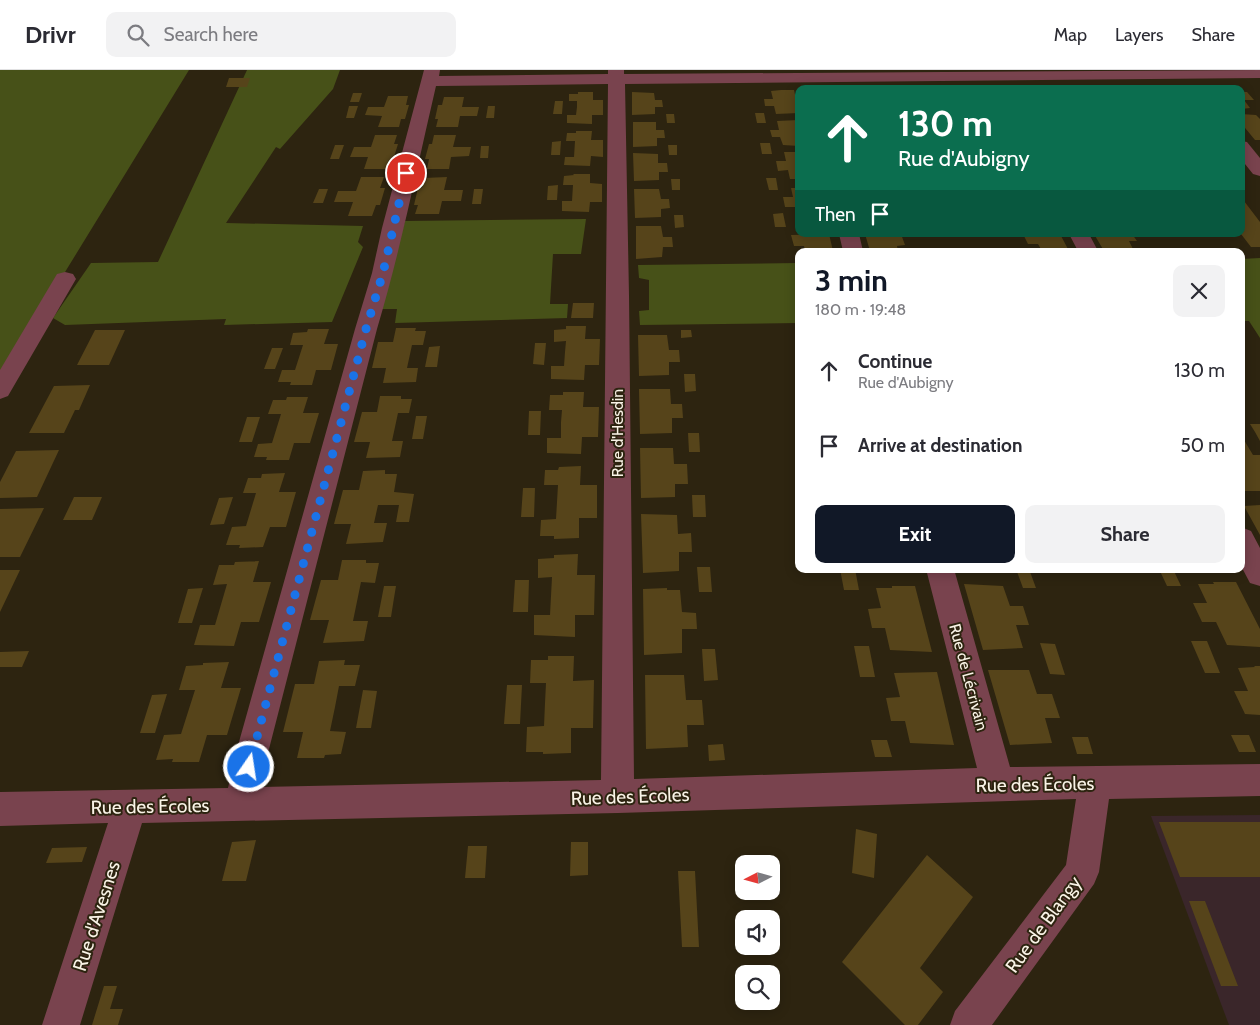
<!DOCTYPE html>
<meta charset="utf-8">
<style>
body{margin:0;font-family:Cabin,sans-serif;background:#f2f2f3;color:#2b2b33;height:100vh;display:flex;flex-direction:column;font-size:19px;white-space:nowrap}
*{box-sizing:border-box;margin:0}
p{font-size:16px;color:#7c7c81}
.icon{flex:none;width:28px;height:28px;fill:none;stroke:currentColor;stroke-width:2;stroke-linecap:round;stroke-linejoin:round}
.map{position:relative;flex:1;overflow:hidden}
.panel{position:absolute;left:795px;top:178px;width:450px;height:325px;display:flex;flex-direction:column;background:#fff;border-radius:10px;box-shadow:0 2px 12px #0003}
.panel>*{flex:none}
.hud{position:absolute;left:795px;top:15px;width:450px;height:152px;border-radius:10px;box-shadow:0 2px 12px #0003;background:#0b6e4f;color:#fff;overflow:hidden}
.needle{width:32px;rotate:264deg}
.buttons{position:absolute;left:735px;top:785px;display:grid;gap:10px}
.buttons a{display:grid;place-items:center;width:45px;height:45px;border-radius:10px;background:#fff;box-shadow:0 2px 12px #0003;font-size:25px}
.pin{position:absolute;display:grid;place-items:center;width:42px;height:42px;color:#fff;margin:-21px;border:2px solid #fff;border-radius:50%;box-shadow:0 1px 5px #0007}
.me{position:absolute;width:55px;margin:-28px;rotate:13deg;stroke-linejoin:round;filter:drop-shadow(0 0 4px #0008)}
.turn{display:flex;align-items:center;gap:18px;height:105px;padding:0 20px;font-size:22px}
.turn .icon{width:65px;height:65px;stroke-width:2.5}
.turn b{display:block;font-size:35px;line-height:42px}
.then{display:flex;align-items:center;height:48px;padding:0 20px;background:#0003;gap:10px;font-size:19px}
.round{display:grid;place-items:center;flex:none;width:52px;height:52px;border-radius:10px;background:#f2f2f3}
.overview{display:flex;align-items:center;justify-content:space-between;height:85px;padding:0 20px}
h1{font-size:30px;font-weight:800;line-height:38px;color:#111827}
.primary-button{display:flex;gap:10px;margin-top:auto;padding:10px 20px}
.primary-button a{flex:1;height:58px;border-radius:10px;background:#111827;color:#fff;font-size:20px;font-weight:800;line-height:58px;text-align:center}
.primary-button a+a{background:#f2f2f3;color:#2b2b33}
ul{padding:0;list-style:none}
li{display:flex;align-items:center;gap:15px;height:75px;padding:0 20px}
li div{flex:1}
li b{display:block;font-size:19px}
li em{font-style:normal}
header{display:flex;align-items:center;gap:30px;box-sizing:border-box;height:70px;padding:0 25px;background:#fff;border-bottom:1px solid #e1e1e2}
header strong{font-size:24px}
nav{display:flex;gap:28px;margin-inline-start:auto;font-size:18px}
.search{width:350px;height:45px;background:#f2f2f3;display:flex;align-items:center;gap:12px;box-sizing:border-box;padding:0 18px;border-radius:10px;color:#7c7c81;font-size:19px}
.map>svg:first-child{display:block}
</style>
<header>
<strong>Drivr</strong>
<div class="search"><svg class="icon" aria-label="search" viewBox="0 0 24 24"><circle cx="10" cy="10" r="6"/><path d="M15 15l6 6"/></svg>Search here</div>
<nav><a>Map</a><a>Layers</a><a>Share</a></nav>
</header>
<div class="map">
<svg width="1260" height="955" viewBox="0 0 1260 955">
<rect width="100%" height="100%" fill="#2d2410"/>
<path fill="#3a262a" d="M1260 745V955H1229L1151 746Z"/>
<path fill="#475118" d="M0 0H189L0 308Z
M247 0H340L333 19 280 79 276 77 226 153 363 156 358 172 363 177 332 252 224 255 226 249 65 255 53 248 91 193 158 192Z
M586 149 581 184H553L550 234H568L567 248 395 253 397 239H380L405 151Z
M1260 188V268L1249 251H1241V189Z
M799 193V253L640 255 639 241 649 240V210L639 208 638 195Z"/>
<path fill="#56441a" d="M229 8H250L247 17H226Z
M1225 15 1234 19H1213L1211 16Z
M781 20H794L799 43 776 44 774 36H765L764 29H773L771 21Z
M578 22H593V30H603V45H592V54L567 53V45H576L577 37V31H569V24H578Z
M632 22 654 23 655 30H662L663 37H655V44L632 45Z
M1241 22H1247L1254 30H1244L1250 38 1241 39Z
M353 23H362L359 32H350Z
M388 26H408L406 35H409L405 49H401L399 57H378L382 46 365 45 368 37H384Z
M444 27H464L462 37H479L477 46H460L458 57H436L438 49H435L438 35H442Z
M555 31H563L562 44H553Z
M349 36H358L354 48H346Z
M488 36H495L494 48H486Z
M755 43H764L766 53H757Z
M666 44H674L675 53H667Z
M1241 44 1256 45 1260 49V70H1255L1241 53Z
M799 50V76L783 75 780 67H772L770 60H779L777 51Z
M633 52H656V60H664L665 68H657V76L633 77Z
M576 61H592L591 70H603V87L591 86 590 96 564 95 565 87H574L575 71H566L567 63H576Z
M375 65H397L394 74H398L393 90H389L386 99H364L368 87H350L354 77H371Z
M434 65H456L453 77H471L469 86 451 87 449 99H427L429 89H425L429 74H432Z
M561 71 560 85H551L552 72Z
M760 73H770L772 84H762Z
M335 75H344L339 89H330Z
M668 75H677V85H669Z
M481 76H489L488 88H480Z
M784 82H799V109H790L788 100 778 101 776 91H786Z
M633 83 658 84V93H667L668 102H659V110L634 111Z
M573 104H590V113L602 114V132H590L589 142 562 141V131H572L573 115H563L564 106 574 105Z
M361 107H384L380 118H385L380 135H376L372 146H348L353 132H334L338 121H356Z
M447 107 444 120H463L461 131H442L439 144H415L418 135H414L418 118H422L424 108Z
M766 108H776L778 120H769Z
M671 109H680V120H672Z
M558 115 557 130H547L548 116Z
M791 118H799V148L795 137H785L783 127H793Z
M319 119H328L323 133H313Z
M474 119H483L481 134H472Z
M634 119H659L661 129H669L670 138 661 139V147L635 148Z
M1241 127 1260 152V177H1251L1241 164Z
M783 143 786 157H775L773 144Z
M674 145H683L684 157 675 158Z
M636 156H661L663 167H672L673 177H663L662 187 636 189Z
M829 164 833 181H805L804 176H794L791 165Z
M865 164H901L905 175 897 176 898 181H870Z
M1023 164H1060L1069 181H1042L1038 174H1028Z
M1094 164H1132L1137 171H1129L1134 181H1104Z
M573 233H594L593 248H571Z
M566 256H586L585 269H600L599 295H585L584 310 551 309V296H564L565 282 566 271 554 272V260L566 259Z
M396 258H416L415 261H426L423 275H412L407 298H418L416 312 383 313 386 298H372L378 272H393Z
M308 259H329L324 274H338L331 300H316L312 315H290L291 312H278L282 300H295L303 275H290L293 263 307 262Z
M95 260H125L109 295H77Z
M681 260H691L692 267 681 268Z
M638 265H667L669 280H679L680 292H669V305L639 306Z
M535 273H546L544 295 533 294Z
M440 276 437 297H425L429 277Z
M272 278H283L275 299H264Z
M684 304H695L696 321 685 322Z
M90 315 79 340H75L64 363H29L54 316Z
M639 319H670L671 334H682L683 348H672V363L640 364Z
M563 322H584L583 337H599L598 367H582L581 384 547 383V368H561V352L562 340H549L550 325H563Z
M380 326H401V329H412L409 343H398L392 371H403L400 387 366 388 370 372H354L362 342H377Z
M287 327H308L303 343H319L310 373H294L289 390H266L267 387H254L258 374 272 373 281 344H268L273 330H286Z
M529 341H541L540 365H528Z
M416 346H427L423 369H412Z
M247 347H260L252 372H239Z
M1250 354H1260V371L1255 362Z
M688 363H699L700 382H689Z
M1241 370H1244L1253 385H1260V421H1241Z
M640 378H673L674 394H687L688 414H675V427L641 428Z
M59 380 37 427 0 428V412L16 381Z
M581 396 580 415H597V448H579V468L554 469V466H540L541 450 556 449 558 415H544L545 400H558L559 397Z
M385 400V404H397L394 422 414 424 409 452H396L399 435H378L374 453H387L383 472 346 474 351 454H334L343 420H359L363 401Z
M285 403 279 422H296L286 457H270L263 477 239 478 240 475H226L232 457 246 456 256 423H243L248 408H261L262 404Z
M523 418H535L534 447H521Z
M692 425H705L706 447H693Z
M74 427H102L92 450H63Z
M233 427 224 454 210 455 219 428Z
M1260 435V465L1244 436Z
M44 438 20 487H0V439Z
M641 444 677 445 678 464 691 463 692 482H679V501L643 503Z
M578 484 577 505H595L594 545H575V567L534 565V545H550L552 507 538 508V489L554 488V485Z
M342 490H366V493H379L375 513 361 512 353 551H368L364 571 323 573 329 550H310L321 510H338Z
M259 491 253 512H271L259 552H241L234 576 194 575 200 555H215L227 514 213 515 219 495H234L235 492Z
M697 497H710L712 522H699Z
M840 499H855L859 520H844Z
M1016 499H1029L1036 518H1023Z
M1159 499H1173L1181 516H1167Z
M0 500H20L0 542Z
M515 510H529L528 542H513Z
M1213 512H1236L1260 559V577L1227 575 1216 552H1202L1193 533H1207L1198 514H1214Z
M964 514 1003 516 1010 536H1023L1029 555H1016L1023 578 983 580Z
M384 516H396L394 528 391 547H378Z
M892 516H915L932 582 890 580 885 558H872L868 539 881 538 876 518H892Z
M203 518 192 553H178L188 519Z
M667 518V520H680L682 542 696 543 697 559H682V583L644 585 643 519Z
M1191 571H1207L1220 603H1205Z
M1040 573 1055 574 1065 605 1050 604Z
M854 576H869L875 607H860Z
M702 579H715L718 610 704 611Z
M29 581 22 597H0V582Z
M548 586H574L573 611 594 610 593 658H571V683L543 684V682H526L527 657 544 656 545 633 546 613H530L531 590H548Z
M345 590 344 595H360L355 616H339L335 637 330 661 346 662 341 684 325 685 324 688H297L303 662H283L295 614H314L319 591Z
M229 592 221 618H241L227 665H207L199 692H172L173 689 156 690 164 665 181 664 195 620H179L186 596 203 595V593Z
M1254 596H1260V645L1245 644 1234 621H1248L1238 598 1255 597Z
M988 600H1029L1037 624H1052L1060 648H1045L1052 673 1010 675Z
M937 602 954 675 910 673 905 651H891L886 628 900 627 894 603Z
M645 605H684L686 630H702L704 655H687L688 677 646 679Z
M507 615H522L520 654H504Z
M363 620 377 621 371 658H356Z
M167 624 155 663H140L152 625Z
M1231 665H1249L1256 682H1239Z
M1072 667H1088L1093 684H1077Z
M871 670H887L892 687H875Z
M723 674 725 690 709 691 708 675Z
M1159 752H1260V807H1180Z
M856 759 877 764 874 808 852 803Z
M256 770 246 811H222L232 772Z
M571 772H588V805L570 806Z
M468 776H487L485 808H465Z
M87 777 82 792 46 793 52 778Z
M927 785 973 827 920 898 943 922 918 955H905L842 892Z
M678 801H695L699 877H682Z
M1189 831H1205L1238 916H1221Z
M104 916H117L110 939H123L118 955H92Z"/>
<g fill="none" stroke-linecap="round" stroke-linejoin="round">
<path fill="#79434e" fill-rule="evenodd" d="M424 0H440L439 6 608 4V0H624V4L1260 0V8L625 14 629 225 634 709 977 698 926 499H954L1010 697 1260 694V726L1109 729 1099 802 1094 814 992 955H950L955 941 1066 795 1076 729 618 743 142 753 80 955H42L108 753 0 756V722L228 718 237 679 355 259 372 203 382 158ZM608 14 601 710 261 717 269 679 377 259C401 179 417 97 436 16Z
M1241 71 1247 72 1260 88V106L1253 104 1241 89Z
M839 164H859L863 181H843Z
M1069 164H1089L1098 181H1078Z
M65 202 73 204 76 209 8 326 0 329V300L57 204Z
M1241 457 1251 461 1260 478V516L1250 513 1241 496Z"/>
</g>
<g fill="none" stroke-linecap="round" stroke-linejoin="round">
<path stroke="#1a73e8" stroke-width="9" stroke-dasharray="0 16.2" d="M249 697 366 259 383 203 406 103"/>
</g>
<g text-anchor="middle" stroke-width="4" stroke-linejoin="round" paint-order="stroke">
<g font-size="16" fill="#f9f3e6" stroke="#2d2410">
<text transform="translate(617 363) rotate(-90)" y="6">Rue d'Hesdin</text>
<text transform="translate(969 607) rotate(75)" y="6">Rue de Lécrivain</text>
</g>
<g font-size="19" fill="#f9f3e6" stroke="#2d2410">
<text transform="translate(1035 714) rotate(-1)" y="7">Rue des Écoles</text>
<text transform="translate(630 726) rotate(-2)" y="7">Rue des Écoles</text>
<text transform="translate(150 736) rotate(-1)" y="7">Rue des Écoles</text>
<text transform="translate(96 846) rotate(-72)" y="7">Rue d'Avesnes</text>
<text transform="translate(1043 854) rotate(-54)" y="7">Rue de Blangy</text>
</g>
</g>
</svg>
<div class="buttons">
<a><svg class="needle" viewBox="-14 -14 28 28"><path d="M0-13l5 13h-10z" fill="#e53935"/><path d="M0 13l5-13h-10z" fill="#7c7c81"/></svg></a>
<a><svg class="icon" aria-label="sound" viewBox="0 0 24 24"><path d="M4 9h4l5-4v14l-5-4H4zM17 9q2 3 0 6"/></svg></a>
<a><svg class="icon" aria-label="search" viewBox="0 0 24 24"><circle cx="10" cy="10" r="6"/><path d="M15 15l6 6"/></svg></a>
</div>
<div class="pin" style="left:406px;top:103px;background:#d93025"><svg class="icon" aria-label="arrive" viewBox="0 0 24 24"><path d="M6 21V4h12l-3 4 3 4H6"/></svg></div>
<svg class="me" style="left:249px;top:697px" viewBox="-20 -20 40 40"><circle r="17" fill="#1a73e8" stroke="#fff" stroke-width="3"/><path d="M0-11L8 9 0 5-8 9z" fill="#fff"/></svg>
<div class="hud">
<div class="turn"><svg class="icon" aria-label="ahead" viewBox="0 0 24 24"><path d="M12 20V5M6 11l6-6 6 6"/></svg><div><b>130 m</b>Rue d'Aubigny</div></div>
<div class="then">Then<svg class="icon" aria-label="arrive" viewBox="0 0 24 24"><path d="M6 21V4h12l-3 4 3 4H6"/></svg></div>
</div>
<section class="panel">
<div class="overview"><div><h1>3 min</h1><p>180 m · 19:48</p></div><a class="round"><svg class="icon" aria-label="close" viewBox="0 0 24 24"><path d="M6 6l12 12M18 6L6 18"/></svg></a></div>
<ul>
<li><svg class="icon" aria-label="ahead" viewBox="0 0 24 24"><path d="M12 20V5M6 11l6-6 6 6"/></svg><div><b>Continue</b><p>Rue d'Aubigny</p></div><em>130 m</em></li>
<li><svg class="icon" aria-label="arrive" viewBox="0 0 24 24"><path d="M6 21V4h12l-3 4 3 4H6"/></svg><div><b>Arrive at destination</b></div><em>50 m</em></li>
</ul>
<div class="primary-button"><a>Exit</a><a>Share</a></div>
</section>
</div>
